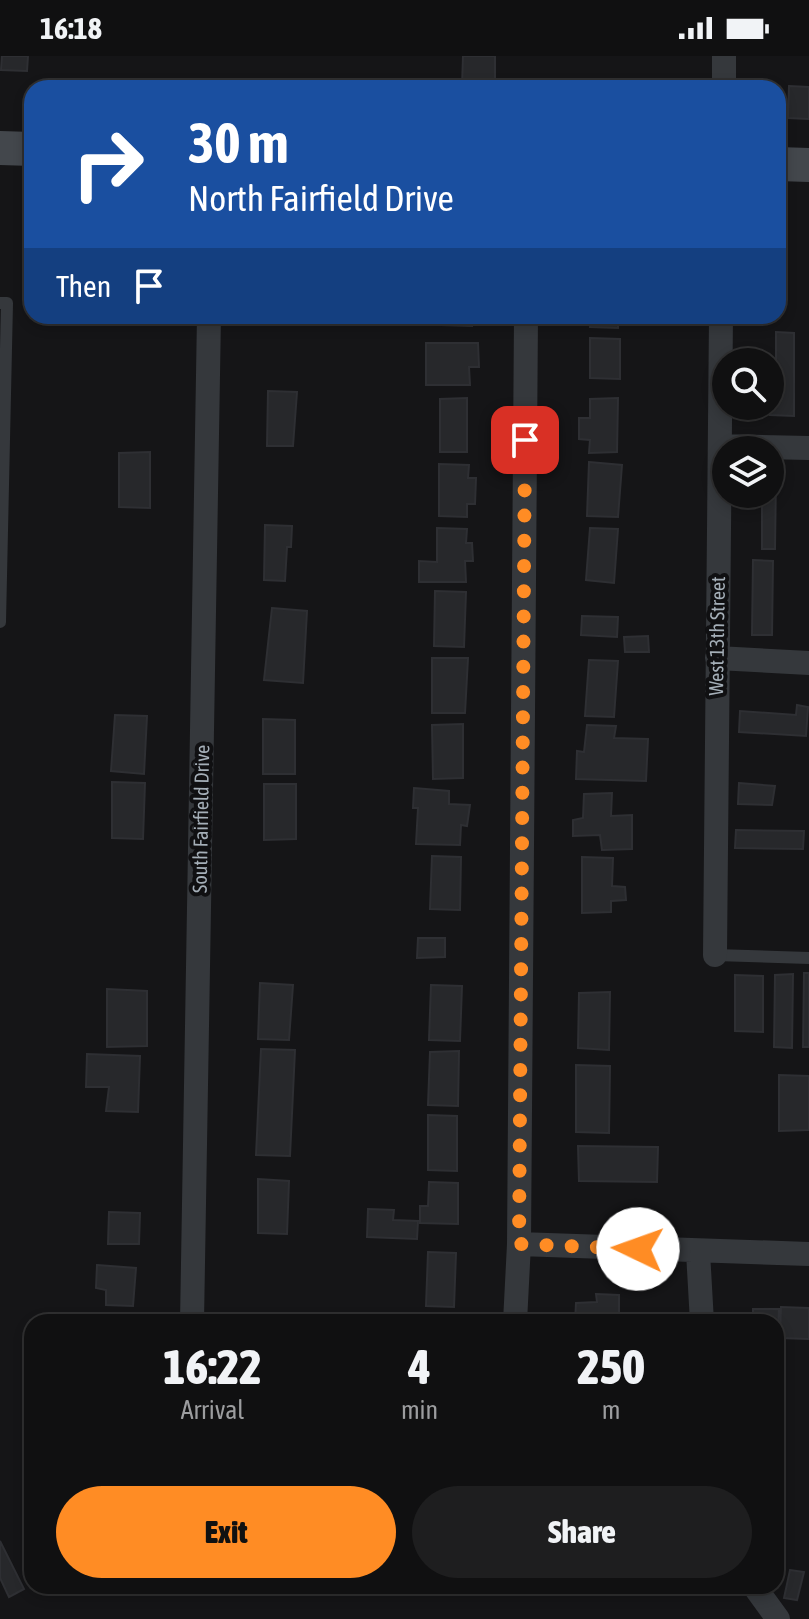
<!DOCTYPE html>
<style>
body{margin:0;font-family:"Asap Condensed",sans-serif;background:#1e1e1f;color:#f1f3f6;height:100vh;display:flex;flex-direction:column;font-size:30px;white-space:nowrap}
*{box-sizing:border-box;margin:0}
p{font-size:26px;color:#9c9d9f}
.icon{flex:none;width:44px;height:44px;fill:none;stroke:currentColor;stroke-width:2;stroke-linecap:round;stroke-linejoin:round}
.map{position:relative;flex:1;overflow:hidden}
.side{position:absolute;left:24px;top:1258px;width:760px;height:280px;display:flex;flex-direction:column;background:#101011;border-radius:24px;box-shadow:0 4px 12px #0003,0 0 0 2px #303031}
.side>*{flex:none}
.guide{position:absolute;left:24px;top:24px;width:762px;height:244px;border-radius:24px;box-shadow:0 4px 12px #0003,0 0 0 2px #303031;background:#1a4fa0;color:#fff;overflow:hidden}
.buttons{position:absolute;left:712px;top:292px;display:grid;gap:16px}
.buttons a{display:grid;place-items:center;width:72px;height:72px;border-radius:50%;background:#101011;box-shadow:0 4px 12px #0003,0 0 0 2px #303031;font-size:40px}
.pin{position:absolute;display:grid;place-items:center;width:68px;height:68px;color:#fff;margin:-34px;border-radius:16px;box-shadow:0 4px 12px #0006}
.me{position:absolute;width:88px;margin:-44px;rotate:273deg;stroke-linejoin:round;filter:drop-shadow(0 0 6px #0008)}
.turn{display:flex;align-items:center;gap:28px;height:168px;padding:0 32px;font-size:36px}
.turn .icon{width:104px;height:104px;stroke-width:2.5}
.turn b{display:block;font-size:56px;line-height:68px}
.then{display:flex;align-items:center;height:76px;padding:0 32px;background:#0003;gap:16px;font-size:30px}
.eta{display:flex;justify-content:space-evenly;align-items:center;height:136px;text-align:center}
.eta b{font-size:48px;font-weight:800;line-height:56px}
.button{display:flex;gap:16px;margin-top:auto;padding:16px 32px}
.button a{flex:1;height:92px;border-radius:48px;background:#ff8c24;color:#111;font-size:32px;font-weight:800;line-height:92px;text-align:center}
.button a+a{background:#1e1e1f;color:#f1f3f6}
.status{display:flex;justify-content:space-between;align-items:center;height:56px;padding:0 40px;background:#101011;direction:ltr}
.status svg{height:22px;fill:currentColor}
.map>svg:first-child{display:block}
</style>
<div class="status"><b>16:18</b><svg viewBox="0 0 49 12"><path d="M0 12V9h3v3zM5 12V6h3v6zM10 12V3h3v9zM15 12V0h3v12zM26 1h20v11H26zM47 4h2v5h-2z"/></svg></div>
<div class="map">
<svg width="809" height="1563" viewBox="0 0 809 1563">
<rect width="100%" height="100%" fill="#151517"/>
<path fill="#27282b" stroke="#2e2f33" stroke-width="2" d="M2 0H28L27 15 1 14Z
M463 0H495V31L462 30Z
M789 30 809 31V63L788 62Z
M443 260H472V270L442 269Z
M591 260H618V272L590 271Z
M776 276 794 277V360L770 359V330H776Z
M590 282 620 283V323L590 322Z
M426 287H478L479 311H469L470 329H426Z
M268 335 297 336 293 390H267Z
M467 342V396H440V343Z
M618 342 617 396 589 397 590 384 579 383V362H590V343Z
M150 396V452L119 451V397Z
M589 406 622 409 618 461 587 460Z
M439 408 469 409 468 422H476L475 448H467V461L439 460Z
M770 421H776L775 493H762V438H770Z
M265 469 292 470 291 491H287L285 525 264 524Z
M437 472 467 473 466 487H472L473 505H465L466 526H419V505L437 506Z
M590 472 618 473 614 527 586 524Z
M753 504 773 505 772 579H752Z
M435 535 466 536 464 591 434 590Z
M272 552 307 555 303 627 264 624Z
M582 560 618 561 617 581 581 579Z
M648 580 649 596H625L624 581Z
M432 602H468L465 657H432Z
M589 604 618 605 614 661 585 660Z
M797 649 808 651 806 680 739 676 740 655 796 659Z
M115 659 147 660 144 718 111 715Z
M263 663 295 664V718H263Z
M463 668V722L433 723 432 669Z
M587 669 616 670 614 682 648 683 646 725 576 723 577 695 584 696Z
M112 726 145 727 143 783 112 782Z
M739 727 775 730 772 749 738 748Z
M264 728H296V783L264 784Z
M414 732 449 735V748L470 749 467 770 461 769 460 789 416 788 418 752H413Z
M612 737 611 760 632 759V793L602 794 600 779 573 780V764L583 762 584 738Z
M736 774 804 775 803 793 735 792Z
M432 800 461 801 460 854 430 853Z
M582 801 613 802 612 830 625 831 626 844 611 845V856L582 857Z
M418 882H445V901L417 902Z
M804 917H809V991H803Z
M793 918 792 992 774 991 775 919Z
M735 919 763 920V976L735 975Z
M260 927 293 929 289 984 258 983Z
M431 929 462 930 460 985 429 984Z
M107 933 147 935V990L107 991Z
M610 936 609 994 578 992 579 937Z
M261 993 295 994 290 1100 256 1099Z
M459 995 458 1050 428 1049 430 996Z
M87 998 140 1000 138 1056 106 1055 109 1031H86Z
M576 1009 610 1010 609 1077 576 1076Z
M779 1019 809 1020V1074L779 1075Z
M428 1059 457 1060V1115L428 1114Z
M578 1090 658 1091 657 1126 579 1125Z
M258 1123 289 1125 287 1178 258 1177Z
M429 1126 458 1127V1168L420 1167V1150H428Z
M368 1153 394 1154 393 1164 418 1165 417 1183 367 1181Z
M109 1156 140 1157 139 1188H108Z
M428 1196 456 1197 454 1251 426 1250Z
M97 1209 136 1212 133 1250 106 1249V1234L96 1232Z
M596 1238 619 1239V1266H575L576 1247 597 1246Z
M781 1251 809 1252V1283L780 1282Z
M753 1253H779L778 1276 776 1266H753Z
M0 1485 24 1533 9 1541 0 1522Z
M790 1514 804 1516 797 1544 784 1542Z"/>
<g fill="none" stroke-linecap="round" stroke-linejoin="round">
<path stroke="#35383c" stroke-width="12" d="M0 247H7L0 566
M715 899 809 902"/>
<path stroke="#35383c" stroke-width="24" d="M724 32V0
M720 390 809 392
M717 602 809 607
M715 899 721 260
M519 1188 809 1198
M698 1196 702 1266
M192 1266 209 260
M515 1266 519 1188 526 260
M754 1530 778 1563"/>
<path stroke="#43474c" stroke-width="34" d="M0 92 32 93
M778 108 809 109"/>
</g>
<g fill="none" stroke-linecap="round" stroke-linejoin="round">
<path stroke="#ff8c24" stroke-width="14" stroke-dasharray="0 25.2" d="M525 384 519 1188 638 1193"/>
</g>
<g text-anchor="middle" stroke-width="8" stroke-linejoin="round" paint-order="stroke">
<g font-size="20" fill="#a5afb8" stroke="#101012">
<text transform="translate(717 580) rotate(-89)" y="7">West 13th Street</text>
<text transform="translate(201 763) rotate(-89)" y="7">South Fairfield Drive</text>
</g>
</g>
</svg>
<div class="buttons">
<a><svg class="icon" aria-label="search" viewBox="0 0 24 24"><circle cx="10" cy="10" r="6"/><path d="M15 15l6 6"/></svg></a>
<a><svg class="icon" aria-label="layers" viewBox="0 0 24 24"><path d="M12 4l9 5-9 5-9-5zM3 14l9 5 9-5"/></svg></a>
</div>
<div class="pin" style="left:525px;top:384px;background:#d93025"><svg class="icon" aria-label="arrive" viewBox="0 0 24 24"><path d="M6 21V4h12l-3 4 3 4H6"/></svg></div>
<svg class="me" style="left:638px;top:1193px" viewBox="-20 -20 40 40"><circle r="19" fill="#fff"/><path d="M0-13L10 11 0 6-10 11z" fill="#ff8c24"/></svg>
<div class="guide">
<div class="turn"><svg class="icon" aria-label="right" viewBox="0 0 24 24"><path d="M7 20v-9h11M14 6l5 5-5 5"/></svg><div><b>30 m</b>North Fairfield Drive</div></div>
<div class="then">Then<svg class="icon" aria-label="arrive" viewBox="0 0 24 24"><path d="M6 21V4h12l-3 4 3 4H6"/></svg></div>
</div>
<section class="side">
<div class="eta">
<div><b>16:22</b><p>Arrival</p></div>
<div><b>4</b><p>min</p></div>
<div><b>250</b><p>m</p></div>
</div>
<div class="button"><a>Exit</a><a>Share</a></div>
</section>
</div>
